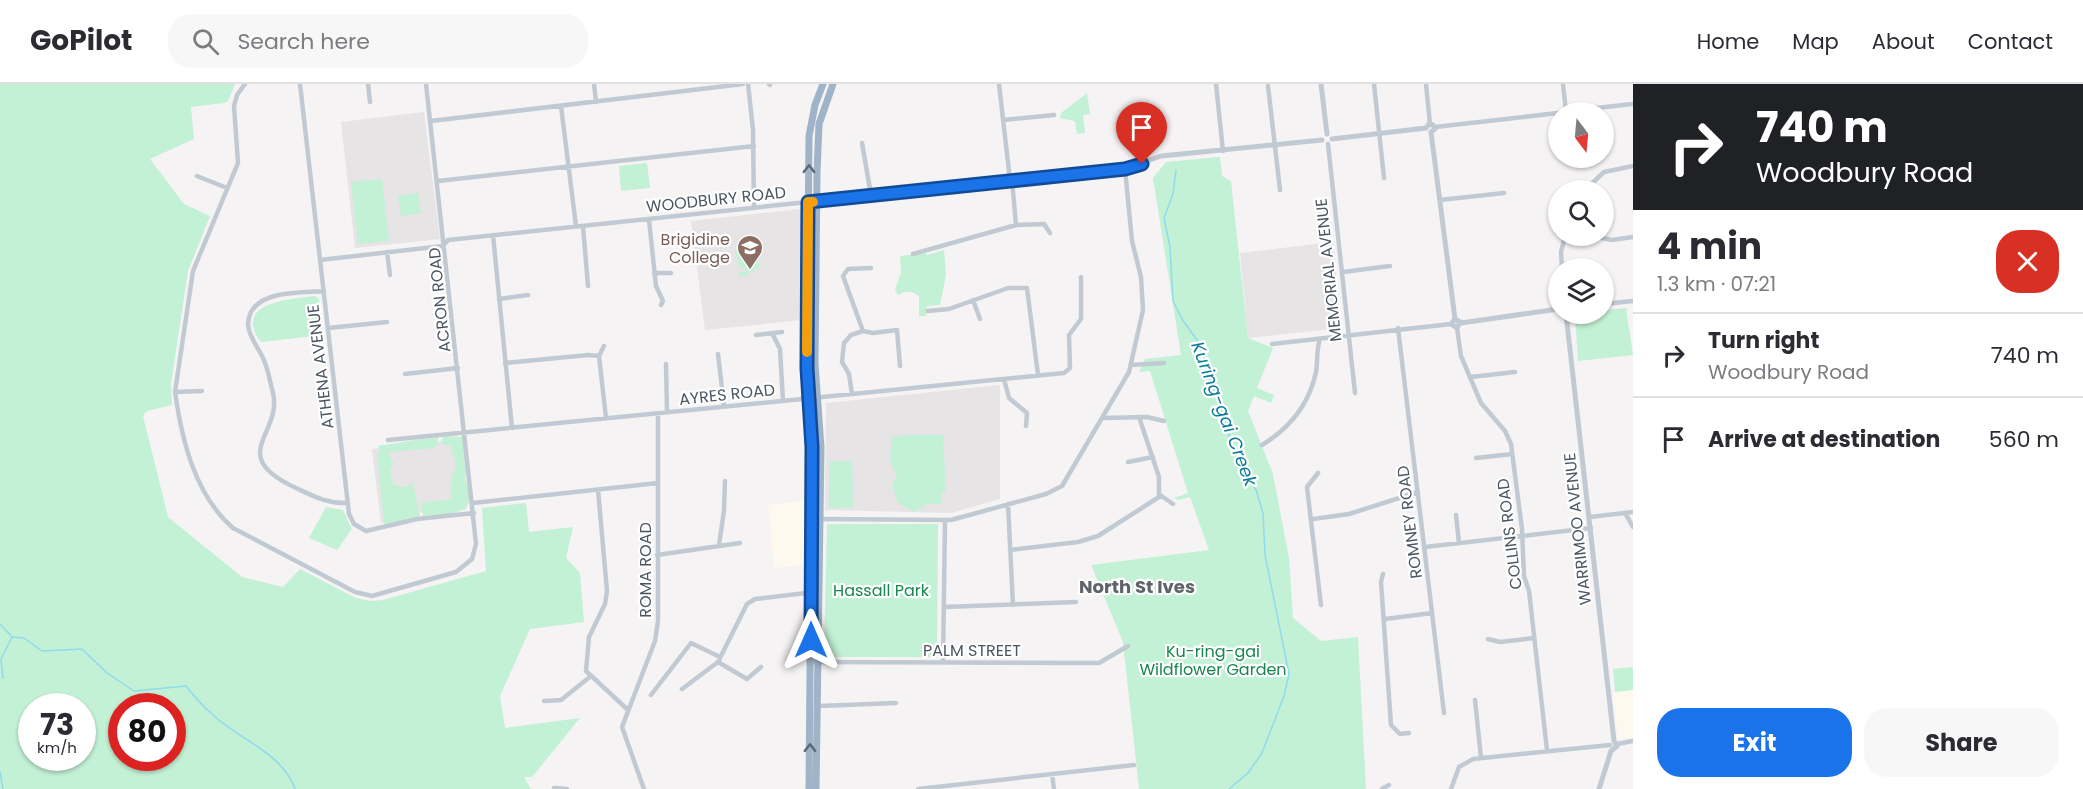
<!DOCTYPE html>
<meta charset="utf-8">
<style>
body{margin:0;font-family:Poppins,sans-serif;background:#f7f7f7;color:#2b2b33;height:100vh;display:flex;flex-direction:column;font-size:22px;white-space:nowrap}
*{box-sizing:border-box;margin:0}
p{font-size:20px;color:#7c7c81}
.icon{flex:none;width:33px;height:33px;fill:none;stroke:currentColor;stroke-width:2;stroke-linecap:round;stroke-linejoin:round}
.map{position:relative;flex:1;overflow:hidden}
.sheet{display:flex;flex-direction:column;background:#fff;width:450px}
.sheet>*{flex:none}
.hud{background:#202124;color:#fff;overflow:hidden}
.needle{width:39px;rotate:164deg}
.buttons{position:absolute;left:1548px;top:18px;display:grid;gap:12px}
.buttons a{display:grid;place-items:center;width:66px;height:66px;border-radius:50%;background:#fff;box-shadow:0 2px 4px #0004;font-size:30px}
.speed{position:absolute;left:18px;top:609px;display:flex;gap:12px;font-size:30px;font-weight:700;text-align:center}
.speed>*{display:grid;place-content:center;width:78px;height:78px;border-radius:50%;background:#fff;box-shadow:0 2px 4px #0004;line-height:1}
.speed small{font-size:15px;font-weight:400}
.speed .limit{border:9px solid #d22;background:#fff;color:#111}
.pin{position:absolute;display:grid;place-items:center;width:51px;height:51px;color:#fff;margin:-62px -26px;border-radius:50% 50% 50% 0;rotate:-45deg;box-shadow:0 0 6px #0007}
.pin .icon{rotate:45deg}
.me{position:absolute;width:66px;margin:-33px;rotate:0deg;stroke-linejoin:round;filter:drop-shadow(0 0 4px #0008)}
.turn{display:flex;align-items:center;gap:21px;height:126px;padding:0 24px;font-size:27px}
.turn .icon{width:78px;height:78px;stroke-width:2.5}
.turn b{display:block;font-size:42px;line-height:51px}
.round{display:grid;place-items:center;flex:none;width:63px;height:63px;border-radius:24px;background:#f7f7f7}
.summary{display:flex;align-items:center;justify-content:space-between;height:102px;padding:0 24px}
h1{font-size:36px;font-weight:700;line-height:45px}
.cta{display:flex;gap:12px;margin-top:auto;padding:12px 24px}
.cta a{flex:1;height:69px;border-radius:24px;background:#1a73e8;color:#fff;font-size:24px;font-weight:700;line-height:69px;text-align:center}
.cta a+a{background:#f7f7f7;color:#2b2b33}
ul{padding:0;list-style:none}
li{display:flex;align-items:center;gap:18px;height:84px;padding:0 24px;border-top:2px solid #e1e1e2}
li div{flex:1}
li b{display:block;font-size:22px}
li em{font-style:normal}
header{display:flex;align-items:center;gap:36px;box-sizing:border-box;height:84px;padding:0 30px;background:#fff;border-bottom:2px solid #e1e1e2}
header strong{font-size:28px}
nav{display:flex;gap:33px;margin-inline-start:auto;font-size:21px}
.search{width:420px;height:54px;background:#f7f7f7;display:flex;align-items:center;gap:15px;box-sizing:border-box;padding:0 21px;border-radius:24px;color:#7c7c81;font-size:22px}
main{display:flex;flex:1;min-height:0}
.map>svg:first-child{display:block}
</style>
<header>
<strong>GoPilot</strong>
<div class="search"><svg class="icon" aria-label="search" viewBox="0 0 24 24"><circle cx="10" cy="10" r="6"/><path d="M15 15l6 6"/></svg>Search here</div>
<nav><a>Home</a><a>Map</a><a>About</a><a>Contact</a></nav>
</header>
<main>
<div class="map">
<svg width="1633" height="705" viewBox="0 0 1633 705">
<rect width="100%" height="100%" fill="#f5f3f3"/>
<path fill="#fdf9ef" d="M807 416 810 480 774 484 768 421Z
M1633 606V654L1618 655 1613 608Z"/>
<path fill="#e6e4e5" d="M424 28 440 155 355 164 341 38Z
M801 125 802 236 705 246 691 137Z
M1333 158 1341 244 1248 254 1240 169Z
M1000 301V415L951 429 825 426 826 319Z
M456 355 464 424 418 429 381 439 372 365Z"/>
<path fill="#c3f1d5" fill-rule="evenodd" d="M0 0H235L228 17 224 19 191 23 194 55 150 75 184 120 210 132 188 187 171 300 172 321 147 327 143 332 168 433 242 493 283 503 300 485 356 514 370 517 383 516 486 487 482 424 526 419 529 448 573 443 566 474 580 489 584 538 530 545 500 612 505 644 580 634 532 693H524L531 705H0ZM82 622V674H32V622ZM172 622V674H122V622Z
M1087 9 1090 30 1083 31 1085 49 1077 50 1075 37 1060 34 1061 29Z
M1220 73 1222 92 1231 97 1248 254 1273 264 1257 304 1274 311 1271 319 1254 312 1248 327 1273 390 1289 474 1293 534 1321 557 1358 553 1366 705H1139L1123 558 1091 481 1209 466 1190 413 1179 416 1174 414 1188 409 1150 287 1139 288 1145 275 1181 271 1153 94 1166 78Z
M647 79 650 104 621 107 619 82Z
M382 95 389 157 358 160 351 98Z
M418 109 421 129 401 132 398 112Z
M748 165 757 166 759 183 745 192H738L739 188H745V184L739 183 735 166Z
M944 166 946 191 940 221 927 222 926 232H919V212C912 207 906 206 898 211L895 206 901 188 900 172 926 169 927 171Z
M315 212 319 215 323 251 261 258C231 218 292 215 315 212Z
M1626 224 1633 271 1578 277 1575 230H1604V226Z
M903 351H943L946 407 942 408V420H927L914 428 898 419 892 402 897 389C886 379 892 367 891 353Z
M439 352 436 364 389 368 392 378H395L390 387 393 401 404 403 413 400 420 432 384 441 377 369H380L378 362Z
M442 352 464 353 468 391 465 392 470 414 466 425 450 430 423 432 421 419 451 415 452 392 456 382 451 362 442 360Z
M829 377H852L853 424H829Z
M326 423 343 426 352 445 337 466 309 454Z
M827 440H938L937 573H830L824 570Z
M1633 583V606L1615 608 1613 585Z"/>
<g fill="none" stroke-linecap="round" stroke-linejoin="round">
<path stroke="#90daee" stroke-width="1.5" d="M1176 86 1173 110 1164 134 1170 163 1173 217 1182 235 1199 259 1236 372 1256 406 1263 429 1265 471 1289 590 1284 612 1262 669 1248 689 1229 705
M0 540 12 553 1 575 3 594
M12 553 24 554 42 567 82 565 107 589 134 607 186 602C194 612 202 622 212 630 239 656 282 668 295 705
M0 688 3 705"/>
<path stroke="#c1cad2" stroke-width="4.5" d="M245 0 237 11 234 22 238 79 193 187 175 308C182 357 195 411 233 444L355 508 372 512 456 488 472 475 476 460 426 0
M300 0 349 430 354 440 366 447 417 435 474 429
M368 0 370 18
M594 0 596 18
M748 0 753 46 754 124
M769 0 770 1
M999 0 1010 96
M1216 0 1223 67
M1374 0 1384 94
M1426 0 1430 40
M1563 0 1566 28
M1268 2 1280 106
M561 22 576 142
M1561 28 1632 20
M1003 36 1054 31
M431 37 743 0
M1435 43 1558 29
M862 59 871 111
M1328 60 1355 309
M197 92 227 104
M1012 96 1016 141
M438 97 754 62
M1585 106 1604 88 1633 82
M1440 116 1504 109
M649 136 656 202 663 217 661 221
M583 142 588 202
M493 151 512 344
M1592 152 1612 156 1633 153
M387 168 390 191
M913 170 1016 141 1044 140 1050 149
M320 176 443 162 448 156 808 118
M1562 184 1561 168 1565 152
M1343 188 1390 182
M654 189H671
M324 207C302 209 263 206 251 228 242 245 256 259 263 274 268 284 270 298 273 309 283 350 225 371 296 404 313 412 328 420 348 419
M499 215 528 211
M973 216 980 235
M1604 220 1633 217
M928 227 949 225 1008 204H1027L1038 291
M328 244 387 238
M1398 244 1444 629
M1457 244 1461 272 1481 319 1505 347 1511 360 1522 445 1524 492 1529 507 1547 666
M863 247 843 192 848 185 871 184
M756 251 782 248
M773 251 780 265 783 317
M1272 260 1451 240
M718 270 724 322
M599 272 606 334
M505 279 588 271 599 272 604 262
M666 280 667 328
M1131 281 1164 279
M405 290 458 284
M1471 293 1515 288
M1004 295 1009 314 1027 329 1026 342
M175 308 202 307
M852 310 849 290 842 278 844 259 851 251 863 247 873 249 897 246 900 282
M1103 334 1147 333 1164 337
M388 356 1064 289 1070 284 1069 251 1081 235V193
M1262 361C1290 344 1309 321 1316 288 1318 277 1316 266 1320 255
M1476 374 1512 370
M1128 378 1153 373
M1318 389 1307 403 1321 521
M598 406 607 507 605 520 589 553 586 587 627 625
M1160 411 1173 420
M473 419 658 399
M1008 420 1013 521
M1625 429 1633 443
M1456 431 1459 459
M1590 433 1633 428
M820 435 951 436 1046 410 1062 402 1129 288 1143 226 1141 193 1132 157 1125 85
M1313 435 1349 430 1418 408
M719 461 724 427 725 397
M1425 463 1591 444
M1010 466 1078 458 1098 452 1159 413V393L1139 333
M657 471 740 459
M1383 490 1381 498 1391 641 1400 650 1409 649
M944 523 1076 518
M1385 535 1432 529
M1488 555 1500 558 1534 554
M718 578 747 595 761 583
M811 578 1099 579 1128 562
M943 578 945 436
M682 605 718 578 747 520 755 515 814 508
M651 611 691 559 720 573
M1475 616 1481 674
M544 617 561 616 591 592
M819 622 896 619
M1617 660 1633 657
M1052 690 1054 705
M554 704 567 705
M644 705 622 643 655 557 658 537V329
M918 705 1134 681
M1382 705 1389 701
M1451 705 1459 683 1473 675 1610 661"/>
<path stroke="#c1cad2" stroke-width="5" d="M1321 0 1327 50
M1426 44 1429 40 1433 41 1435 45 1431 48
M1431 48 1455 235 1451 240 1457 244 1460 238 1455 235
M1332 55 1426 44
M813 118 1125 85 1161 72 1322 56
M1566 230 1614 657
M1461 239 1558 225
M1599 705 1611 667 1617 662 1614 657"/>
<path stroke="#9fb4c9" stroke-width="7" d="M809 705 812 363 807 272 809 52 815 21 823 0
M816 705 821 363 815 280 817 88 819 40 833 0"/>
</g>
<defs><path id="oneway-chevron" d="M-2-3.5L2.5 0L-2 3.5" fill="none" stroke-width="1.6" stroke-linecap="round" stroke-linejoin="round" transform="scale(1.5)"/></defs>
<g stroke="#5b6976">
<use href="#oneway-chevron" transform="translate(809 85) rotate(-89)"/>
<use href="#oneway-chevron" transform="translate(810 664) rotate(-89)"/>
</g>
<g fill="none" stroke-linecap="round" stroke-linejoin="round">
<defs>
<path id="route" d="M811 556 812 363 807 284 808 118 1125 85 1142 80"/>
</defs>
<use href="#route" stroke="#114b97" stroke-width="15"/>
<use href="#route" stroke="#1a73e8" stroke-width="10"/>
<path stroke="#f59e0b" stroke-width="10" d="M807 268 808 123V118H813"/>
</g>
<defs>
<symbol id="school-pin" viewBox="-11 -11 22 30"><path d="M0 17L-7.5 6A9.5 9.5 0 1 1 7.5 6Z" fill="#8d6e63" stroke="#fff"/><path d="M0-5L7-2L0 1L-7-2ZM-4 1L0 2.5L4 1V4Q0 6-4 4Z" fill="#fff"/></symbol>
</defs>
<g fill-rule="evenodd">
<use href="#school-pin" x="735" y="149" width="30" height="40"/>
</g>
<g text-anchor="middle" stroke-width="4.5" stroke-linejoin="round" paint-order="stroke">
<g font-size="16" fill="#4a5661" stroke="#fff">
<text transform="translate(716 115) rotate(-6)" y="6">WOODBURY ROAD</text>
<text transform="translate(1328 186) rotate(-96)" y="6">MEMORIAL AVENUE</text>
<text transform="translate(439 216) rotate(-96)" y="6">ACRON ROAD</text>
<text transform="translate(320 283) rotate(-97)" y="6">ATHENA AVENUE</text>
<text transform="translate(727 310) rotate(-6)" y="6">AYRES ROAD</text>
<text transform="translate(1409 438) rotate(-97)" y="6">ROMNEY ROAD</text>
<text transform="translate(1577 445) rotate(-96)" y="6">WARRIMOO AVENUE</text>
<text transform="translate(1509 450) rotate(-97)" y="6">COLLINS ROAD</text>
<text transform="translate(645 486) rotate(-90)" y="6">ROMA ROAD</text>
<text x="972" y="572">PALM STREET</text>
</g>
<g font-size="16" fill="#785e54" stroke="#fff" text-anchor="end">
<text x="730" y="161">Brigidine<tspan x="730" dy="18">College</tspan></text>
</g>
<g font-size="16" fill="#17864f" stroke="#fff">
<text x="881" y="512">Hassall Park</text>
<text x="1213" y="573">Ku-ring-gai<tspan x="1213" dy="18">Wildflower Garden</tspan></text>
</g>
<g font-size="18" font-style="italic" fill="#0c7c9b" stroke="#fff">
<text transform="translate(1224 330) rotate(69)" y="6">Kuring-gai Creek</text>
</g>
<g font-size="18" font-weight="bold" fill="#5f6368" stroke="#fff">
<text x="1137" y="509">North St Ives</text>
</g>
</g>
</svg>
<div class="buttons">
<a><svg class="needle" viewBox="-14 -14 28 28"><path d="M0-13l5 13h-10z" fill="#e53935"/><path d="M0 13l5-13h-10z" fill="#7c7c81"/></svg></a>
<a><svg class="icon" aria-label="search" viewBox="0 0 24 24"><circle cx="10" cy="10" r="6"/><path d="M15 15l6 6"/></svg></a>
<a><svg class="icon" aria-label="layers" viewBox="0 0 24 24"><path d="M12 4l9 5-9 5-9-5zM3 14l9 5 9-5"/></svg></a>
</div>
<div class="speed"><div>73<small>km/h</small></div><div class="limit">80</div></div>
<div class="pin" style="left:1142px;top:80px;background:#d93025"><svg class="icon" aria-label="arrive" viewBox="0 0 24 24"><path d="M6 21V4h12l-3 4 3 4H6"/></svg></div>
<svg class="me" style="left:811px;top:556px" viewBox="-20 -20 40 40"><path d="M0-17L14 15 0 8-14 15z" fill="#1a73e8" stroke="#fff" stroke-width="4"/></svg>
</div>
<section class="sheet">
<div class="hud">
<div class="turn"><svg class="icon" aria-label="right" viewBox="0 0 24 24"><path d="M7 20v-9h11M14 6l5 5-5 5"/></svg><div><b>740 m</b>Woodbury Road</div></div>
</div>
<div class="summary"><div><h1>4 min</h1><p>1.3 km · 07:21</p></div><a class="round" style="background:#d93025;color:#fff"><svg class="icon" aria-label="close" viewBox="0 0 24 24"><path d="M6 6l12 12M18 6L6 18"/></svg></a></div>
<ul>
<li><svg class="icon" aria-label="right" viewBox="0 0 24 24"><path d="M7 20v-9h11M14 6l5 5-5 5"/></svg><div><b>Turn right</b><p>Woodbury Road</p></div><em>740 m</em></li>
<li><svg class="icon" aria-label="arrive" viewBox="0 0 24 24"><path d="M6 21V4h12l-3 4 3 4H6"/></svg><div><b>Arrive at destination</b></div><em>560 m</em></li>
</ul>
<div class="cta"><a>Exit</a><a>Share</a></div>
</section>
</main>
